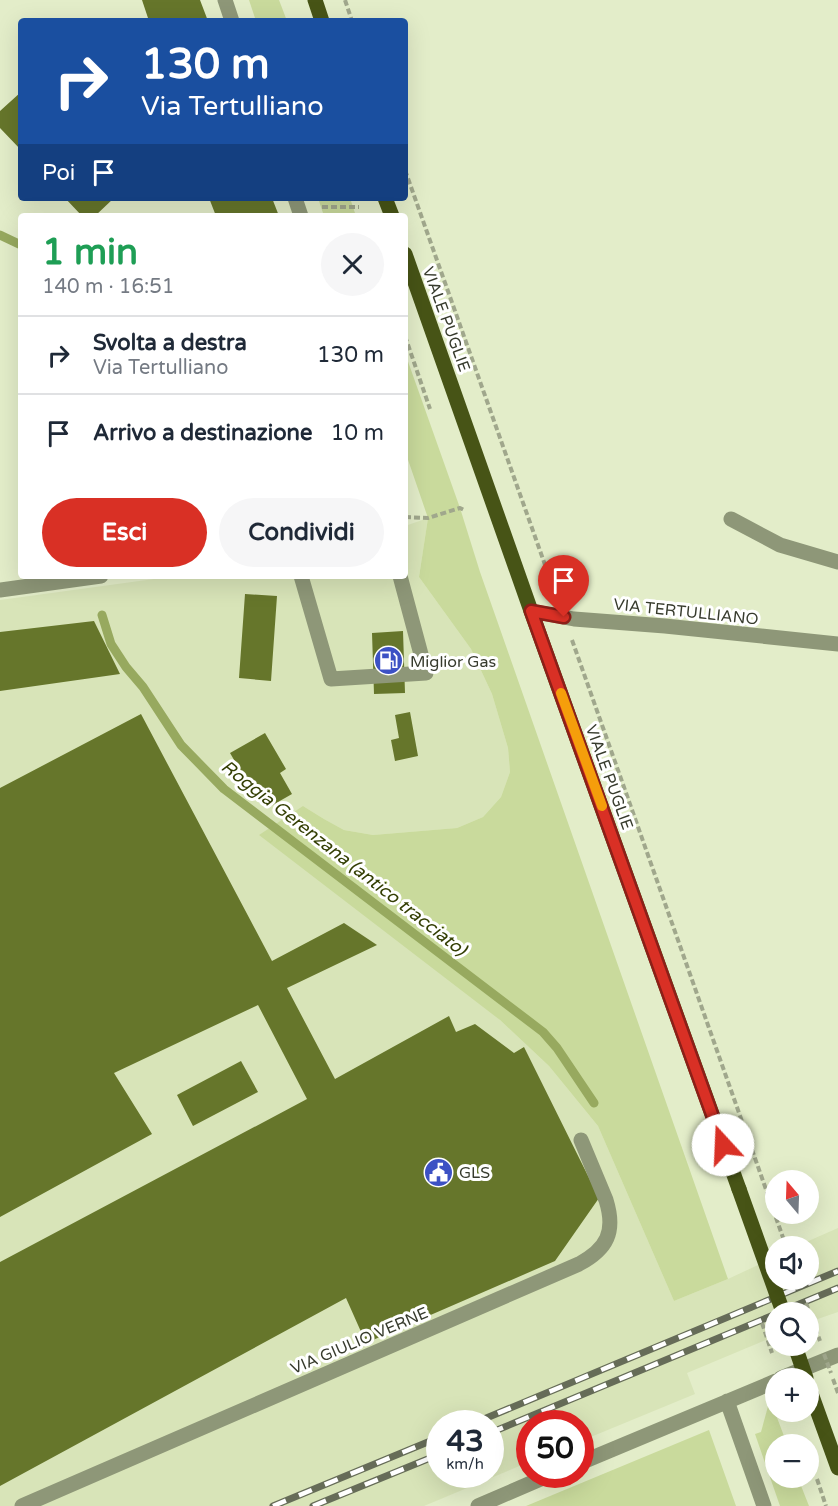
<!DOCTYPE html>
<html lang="it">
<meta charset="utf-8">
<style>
body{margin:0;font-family:"Varela Round",sans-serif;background:#f6f6f7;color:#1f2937;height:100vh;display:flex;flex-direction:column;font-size:22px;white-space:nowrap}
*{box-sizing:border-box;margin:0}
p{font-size:20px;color:#747a83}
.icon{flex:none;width:33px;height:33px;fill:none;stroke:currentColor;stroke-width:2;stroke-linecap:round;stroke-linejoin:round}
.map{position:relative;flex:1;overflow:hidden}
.side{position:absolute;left:18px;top:213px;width:390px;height:366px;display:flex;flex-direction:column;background:#fff;border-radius:6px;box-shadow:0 6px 24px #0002}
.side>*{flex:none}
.guide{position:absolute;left:18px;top:18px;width:390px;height:183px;border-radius:6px;box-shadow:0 6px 24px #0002;background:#1a4fa0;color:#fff;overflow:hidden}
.needle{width:39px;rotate:341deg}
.buttons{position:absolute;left:765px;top:1170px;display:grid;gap:12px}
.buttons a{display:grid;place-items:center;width:54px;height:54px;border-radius:50%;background:#fff;box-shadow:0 6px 24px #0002;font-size:30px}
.speed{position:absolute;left:426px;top:1410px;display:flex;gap:12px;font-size:30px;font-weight:700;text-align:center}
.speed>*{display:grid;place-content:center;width:78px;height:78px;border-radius:50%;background:#fff;box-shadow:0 6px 24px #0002;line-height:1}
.speed small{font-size:15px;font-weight:400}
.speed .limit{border:9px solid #d22;background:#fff;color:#111}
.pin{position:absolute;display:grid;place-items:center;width:51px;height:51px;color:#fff;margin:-62px -26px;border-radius:50% 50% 50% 0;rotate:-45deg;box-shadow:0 0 6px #0007}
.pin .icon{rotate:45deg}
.me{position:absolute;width:66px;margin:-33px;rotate:340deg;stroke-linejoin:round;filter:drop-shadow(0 0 4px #0008)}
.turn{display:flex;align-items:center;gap:21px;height:126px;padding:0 24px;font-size:27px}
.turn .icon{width:78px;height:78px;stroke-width:2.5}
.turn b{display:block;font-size:42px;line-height:51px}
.then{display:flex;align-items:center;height:57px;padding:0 24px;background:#0003;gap:12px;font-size:22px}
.round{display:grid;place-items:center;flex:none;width:63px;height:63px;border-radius:32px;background:#f6f6f7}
.head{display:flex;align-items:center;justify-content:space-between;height:102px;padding:0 24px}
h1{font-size:36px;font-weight:700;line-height:45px;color:#1e9e55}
.primary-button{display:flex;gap:12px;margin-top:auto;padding:12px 24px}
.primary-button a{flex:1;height:69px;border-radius:36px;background:#d93025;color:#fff;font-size:24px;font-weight:700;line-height:69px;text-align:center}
.primary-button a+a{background:#f6f6f7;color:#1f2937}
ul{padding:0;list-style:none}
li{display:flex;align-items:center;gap:18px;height:78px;padding:0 24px;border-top:2px solid #e0e1e3}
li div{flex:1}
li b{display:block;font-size:22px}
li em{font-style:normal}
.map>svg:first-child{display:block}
</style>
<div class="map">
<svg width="838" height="1506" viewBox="0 0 838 1506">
<rect width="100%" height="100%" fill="#e3edc9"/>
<path fill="#d8e4b8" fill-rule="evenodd" d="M428 518 419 577 471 649 492 694 508 748 510 772 501 797 483 817 457 828 373 835 344 830 324 819 303 806 500 1020 549 1066 598 1126 674 1301 728 1279 775 1257 776 1280H808V1246H797L838 1228V1312L809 1322 808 1312H776L775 1336 687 1373 695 1394 581 1441 580 1424H530L529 1462 424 1506H0V600L176 576H405V526ZM440 1424H490V1474H440Z"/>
<path fill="#c9da9c" d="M249 0H279L287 21H256Z
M318 198H350L356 216H324Z
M405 353 460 508 480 572 728 1279 674 1301 598 1126 549 1066 500 1020 259 835 303 806 324 819 344 830 373 835 457 828 483 817 501 797 510 772 508 748 492 694 471 649 419 577 428 518 405 451Z
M770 1399 787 1444H776V1478H798L809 1506H780L755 1434 761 1432Z
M709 1430 736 1506H526Z"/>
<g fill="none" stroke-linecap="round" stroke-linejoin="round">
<path stroke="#97a95f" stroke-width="9" d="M0 235 21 245
M102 615 111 644 126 667 143 687 181 745 224 789 543 1032 557 1048 594 1103"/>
</g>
<path fill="#66762b" d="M142 0H200L208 21H149Z
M21 92V150L0 128V111Z
M65 198H114L95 216H82Z
M209 198H272L279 216H216Z
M245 594 277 596 271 681 239 678Z
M94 621 120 674 0 691V632Z
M403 631 405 693 374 694 372 633Z
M410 712 418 756 395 761 391 740 399 738 395 715Z
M141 714 272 961 344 923 377 945 287 988 335 1079 449 1016 456 1032 475 1024 514 1053 524 1047 599 1198 555 1261 366 1343 346 1298 0 1486V1262L307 1099 258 1005 114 1073 152 1134 0 1217V788Z
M265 733 286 769 280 773 292 794 271 806 255 787 251 789 230 753Z
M241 1061 258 1092 193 1126 177 1095Z"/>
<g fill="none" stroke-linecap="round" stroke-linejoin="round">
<path stroke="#a0a78c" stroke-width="4" stroke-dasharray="6 3" stroke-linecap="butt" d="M345 0 352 21
M405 170 555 593
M322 207H359
M405 336 430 409
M405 517 428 518 460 508 464 510
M572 640 786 1246
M833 1379 838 1393
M817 1479 826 1506"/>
<path stroke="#8e9778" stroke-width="15" d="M225 0 232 21
M295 198 301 216
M731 519 780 545 838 562
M301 576 331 679 426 673 400 576
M0 590 101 576
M531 611 574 619 665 626 838 644
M781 1378 838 1355
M727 1401 764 1506
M580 1463 776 1381
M22 1506 579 1264C607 1249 616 1232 606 1200L581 1140
M478 1506 552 1474"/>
<path stroke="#475416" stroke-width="15" d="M315 0 322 21
M385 198 392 216
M405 254 531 611 739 1189
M808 1385 838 1468"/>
<defs>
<path id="rail" d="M780 1312 838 1288
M472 1424 838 1271
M490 1433 776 1314
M273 1506 440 1437
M313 1506 440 1454"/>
</defs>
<use href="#rail" stroke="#666c58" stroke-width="7"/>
<use href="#rail" stroke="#fff" stroke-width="4.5" stroke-dasharray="14" stroke-linecap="butt"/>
<path stroke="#a0a78c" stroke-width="4" stroke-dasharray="6 3" stroke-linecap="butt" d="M806 1303 820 1341
M762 1323 772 1353
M824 1354 831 1373"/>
<path stroke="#475416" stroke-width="15" d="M739 1189 783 1312
M795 1346 806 1378"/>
</g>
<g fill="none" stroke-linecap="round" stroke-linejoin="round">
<defs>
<path id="route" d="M564 617 531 611 723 1145"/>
</defs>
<use href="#route" stroke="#8d1f18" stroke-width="15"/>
<use href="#route" stroke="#d93025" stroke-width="10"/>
<path stroke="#f59e0b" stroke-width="10" d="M561 693 602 806"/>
</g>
<defs>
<symbol id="fuel-disc" viewBox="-11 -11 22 22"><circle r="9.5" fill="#3c51c4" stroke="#fff"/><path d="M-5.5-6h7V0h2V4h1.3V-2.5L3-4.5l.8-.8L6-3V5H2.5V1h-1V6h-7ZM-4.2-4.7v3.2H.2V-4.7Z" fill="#fff"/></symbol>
<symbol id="civic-disc" viewBox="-11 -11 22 22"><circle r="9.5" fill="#3c51c4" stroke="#fff"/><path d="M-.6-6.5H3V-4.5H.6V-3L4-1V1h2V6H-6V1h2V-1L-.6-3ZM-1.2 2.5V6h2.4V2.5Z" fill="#fff"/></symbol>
</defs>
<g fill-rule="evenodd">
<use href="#fuel-disc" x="372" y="644" width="33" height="33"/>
<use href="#civic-disc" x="422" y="1156" width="33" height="33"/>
</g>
<g text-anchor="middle" stroke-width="6" stroke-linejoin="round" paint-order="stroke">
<g font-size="16" fill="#373b2d" stroke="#fff">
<text transform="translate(447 319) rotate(70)" y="6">VIALE PUGLIE</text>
<text transform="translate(686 611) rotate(6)" y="6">VIA TERTULLIANO</text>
<text transform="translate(610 777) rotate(70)" y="6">VIALE PUGLIE</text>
<text transform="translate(359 1340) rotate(-23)" y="6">VIA GIULIO VERNE</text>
</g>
<g font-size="16" fill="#373b2d" stroke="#fff" text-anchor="start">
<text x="410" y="667">Miglior Gas</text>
<text x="459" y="1178">GLS</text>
</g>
<g font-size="18" font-style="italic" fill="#343f04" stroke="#fff">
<text transform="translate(344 858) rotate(38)" y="6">Roggia Gerenzana (antico tracciato)</text>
</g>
</g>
</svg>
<div class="buttons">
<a><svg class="needle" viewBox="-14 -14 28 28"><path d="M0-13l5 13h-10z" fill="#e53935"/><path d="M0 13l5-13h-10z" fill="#747a83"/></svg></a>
<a><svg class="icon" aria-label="sound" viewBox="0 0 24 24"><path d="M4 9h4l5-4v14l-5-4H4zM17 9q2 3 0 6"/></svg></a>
<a><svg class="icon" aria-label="search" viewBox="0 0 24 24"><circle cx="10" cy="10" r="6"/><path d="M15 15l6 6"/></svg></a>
<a>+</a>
<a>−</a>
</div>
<div class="speed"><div>43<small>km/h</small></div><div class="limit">50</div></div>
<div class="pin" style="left:564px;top:617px;background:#d93025"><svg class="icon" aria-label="arrive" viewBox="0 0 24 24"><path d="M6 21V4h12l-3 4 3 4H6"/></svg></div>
<svg class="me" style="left:723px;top:1145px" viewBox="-20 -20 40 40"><circle r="19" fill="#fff"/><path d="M0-13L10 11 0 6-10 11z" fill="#d93025"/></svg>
<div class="guide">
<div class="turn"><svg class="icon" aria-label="right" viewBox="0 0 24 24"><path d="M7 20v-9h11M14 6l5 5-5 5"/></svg><div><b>130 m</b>Via Tertulliano</div></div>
<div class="then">Poi<svg class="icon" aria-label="arrive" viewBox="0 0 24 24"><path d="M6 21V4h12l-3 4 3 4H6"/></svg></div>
</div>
<section class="side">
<div class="head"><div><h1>1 min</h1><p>140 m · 16:51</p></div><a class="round"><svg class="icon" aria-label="close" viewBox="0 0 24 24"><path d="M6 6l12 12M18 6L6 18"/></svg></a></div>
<ul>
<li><svg class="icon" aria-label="right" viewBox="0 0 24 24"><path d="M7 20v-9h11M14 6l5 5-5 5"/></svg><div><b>Svolta a destra</b><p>Via Tertulliano</p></div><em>130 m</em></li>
<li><svg class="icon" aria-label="arrive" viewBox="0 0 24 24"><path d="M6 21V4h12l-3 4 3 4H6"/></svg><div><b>Arrivo a destinazione</b></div><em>10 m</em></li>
</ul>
<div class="primary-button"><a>Esci</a><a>Condividi</a></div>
</section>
</div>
